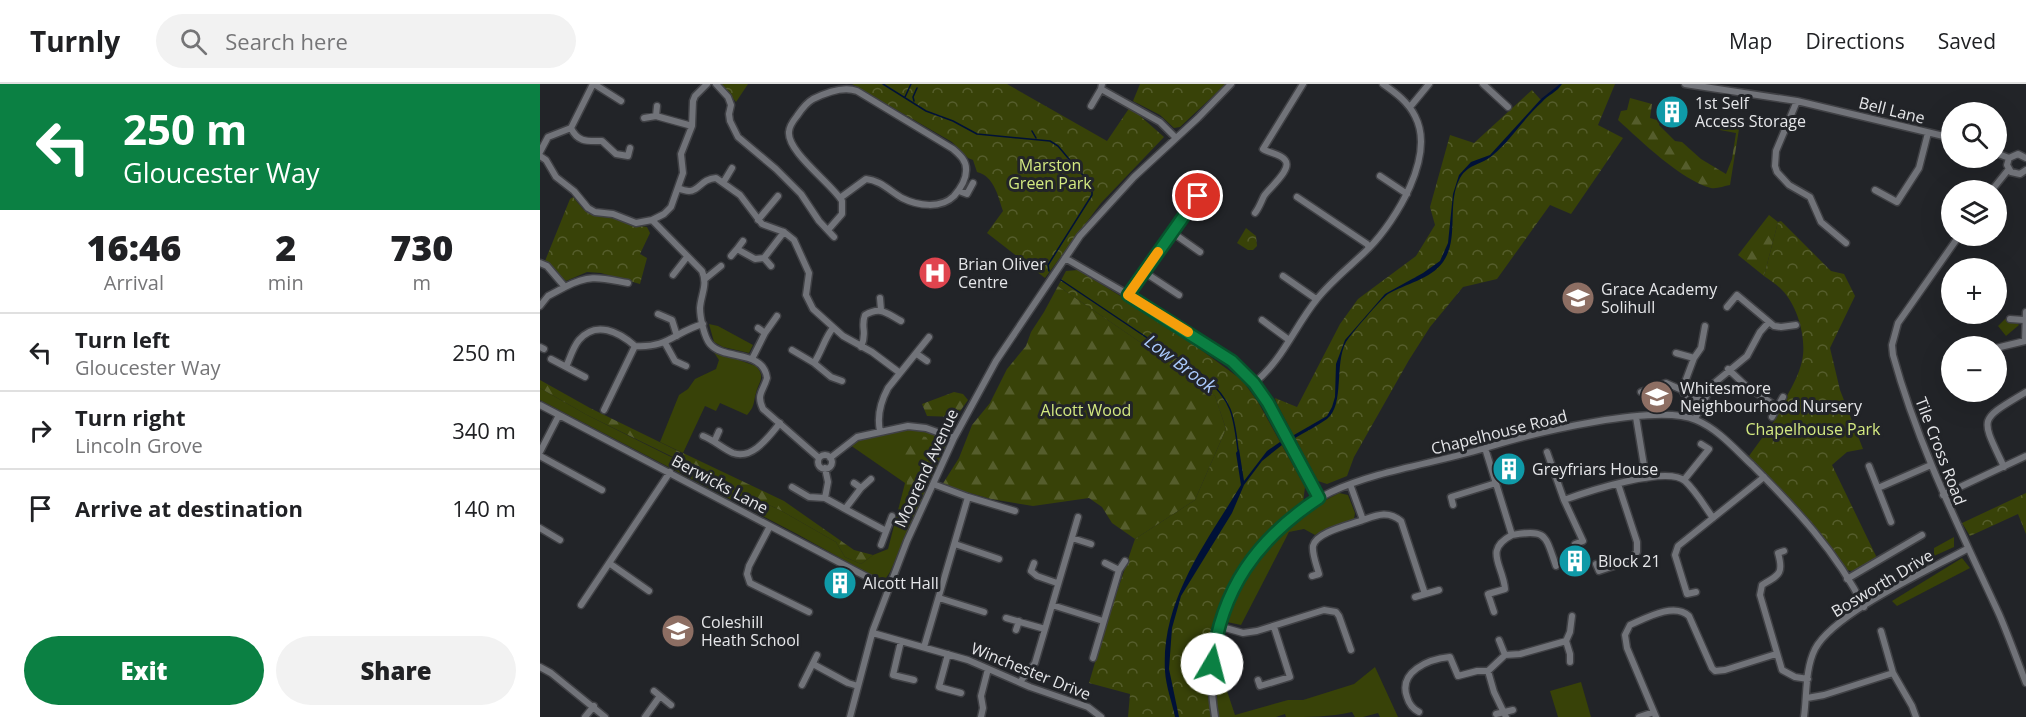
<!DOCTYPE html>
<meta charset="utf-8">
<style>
body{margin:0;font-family:"Open Sans",sans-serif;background:#f2f2f2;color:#202124;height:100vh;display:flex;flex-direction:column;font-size:22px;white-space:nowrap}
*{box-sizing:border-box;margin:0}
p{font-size:20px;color:#757577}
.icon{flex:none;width:33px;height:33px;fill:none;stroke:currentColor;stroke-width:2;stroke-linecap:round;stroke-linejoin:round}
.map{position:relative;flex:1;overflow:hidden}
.side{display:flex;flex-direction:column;background:#fff;width:540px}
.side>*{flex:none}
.banner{background:#0b8043;color:#fff;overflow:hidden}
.fabs{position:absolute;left:1401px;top:18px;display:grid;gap:12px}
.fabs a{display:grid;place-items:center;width:66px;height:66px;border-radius:50%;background:#fff;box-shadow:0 6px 24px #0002;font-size:30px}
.pin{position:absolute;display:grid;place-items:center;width:51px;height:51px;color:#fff;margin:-26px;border:3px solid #fff;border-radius:50%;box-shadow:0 2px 6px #0007}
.me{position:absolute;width:66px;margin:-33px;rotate:8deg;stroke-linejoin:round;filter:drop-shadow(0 0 4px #0008)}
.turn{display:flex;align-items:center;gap:21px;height:126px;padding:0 24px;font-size:27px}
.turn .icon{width:78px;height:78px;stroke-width:2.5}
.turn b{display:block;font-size:42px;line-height:51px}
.eta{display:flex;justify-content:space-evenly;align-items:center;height:102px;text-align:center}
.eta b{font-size:36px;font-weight:800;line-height:42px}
.button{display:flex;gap:12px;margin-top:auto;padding:12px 24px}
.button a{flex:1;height:69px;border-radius:36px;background:#0b8043;color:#fff;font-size:24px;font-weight:800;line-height:69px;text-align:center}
.button a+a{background:#f2f2f2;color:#202124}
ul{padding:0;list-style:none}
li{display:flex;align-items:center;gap:18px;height:78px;padding:0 24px;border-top:2px solid #e0e0e0}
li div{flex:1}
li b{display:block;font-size:22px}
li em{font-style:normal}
header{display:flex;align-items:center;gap:36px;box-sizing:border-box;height:84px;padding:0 30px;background:#fff;border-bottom:2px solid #e0e0e0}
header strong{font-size:28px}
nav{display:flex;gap:33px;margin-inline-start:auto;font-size:21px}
.search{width:420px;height:54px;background:#f2f2f2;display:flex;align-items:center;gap:15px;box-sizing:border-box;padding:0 21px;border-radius:33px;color:#757577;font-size:22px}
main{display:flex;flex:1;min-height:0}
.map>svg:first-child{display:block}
</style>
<header>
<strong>Turnly</strong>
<div class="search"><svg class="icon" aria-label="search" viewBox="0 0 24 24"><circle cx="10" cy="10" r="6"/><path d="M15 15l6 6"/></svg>Search here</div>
<nav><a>Map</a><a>Directions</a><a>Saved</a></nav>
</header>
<main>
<section class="side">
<div class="banner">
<div class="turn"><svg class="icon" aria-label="left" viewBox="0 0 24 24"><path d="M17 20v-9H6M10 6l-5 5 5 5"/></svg><div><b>250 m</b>Gloucester Way</div></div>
</div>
<div class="eta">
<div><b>16:46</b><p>Arrival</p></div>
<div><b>2</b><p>min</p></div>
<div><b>730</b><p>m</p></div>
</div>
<ul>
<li><svg class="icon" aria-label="left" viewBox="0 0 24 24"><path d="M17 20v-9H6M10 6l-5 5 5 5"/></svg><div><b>Turn left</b><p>Gloucester Way</p></div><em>250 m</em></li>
<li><svg class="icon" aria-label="right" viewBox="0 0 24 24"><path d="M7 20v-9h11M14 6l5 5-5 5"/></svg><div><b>Turn right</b><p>Lincoln Grove</p></div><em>340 m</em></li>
<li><svg class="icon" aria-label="arrive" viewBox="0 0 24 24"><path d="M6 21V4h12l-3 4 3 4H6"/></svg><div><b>Arrive at destination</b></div><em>140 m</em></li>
</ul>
<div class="button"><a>Exit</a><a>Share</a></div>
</section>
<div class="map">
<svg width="1486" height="633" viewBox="0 0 1486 633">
<defs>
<pattern id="forest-firs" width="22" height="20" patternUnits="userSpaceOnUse" patternTransform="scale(1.5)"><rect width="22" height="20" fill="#384208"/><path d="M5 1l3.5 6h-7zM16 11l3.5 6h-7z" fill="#555d2c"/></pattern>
<pattern id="park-crowns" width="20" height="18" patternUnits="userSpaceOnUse" patternTransform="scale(1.5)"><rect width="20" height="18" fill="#384208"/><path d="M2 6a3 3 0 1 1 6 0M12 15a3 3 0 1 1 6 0" fill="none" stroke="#555d2c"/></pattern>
</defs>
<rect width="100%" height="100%" fill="#222428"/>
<path fill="#384208" d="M1465 235 1476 237 1479 241 1466 252 1458 242Z
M169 240 178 242 213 261 209 269 183 263 174 258Z
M173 267 216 282C226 293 219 297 216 309 213 320 215 322 207 331L180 319 176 327 165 322 143 369 120 358 139 311 148 305 155 295 176 285 179 276Z
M0 304 47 331 129 372 137 375H143L149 384 240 426 296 458 305 473 321 480 333 471 348 465 365 399 310 361C334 346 377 338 402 355L405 364 350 488 346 494 338 495 257 450 0 316Z
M799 409 808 411 815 429 814 435 775 451 764 445 749 448 701 541 687 538 685 534C712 469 737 441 799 409Z
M1414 453V463L1394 472V464Z
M1422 474 1430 484 1357 522 1352 517Z
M835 583 858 633H840L838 629 823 633H815L812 628C789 633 770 633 746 633L745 630 736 633H677L674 589 680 586 695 631 748 616H763L814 600Z
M1041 598 1051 633H1018L1010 607Z"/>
<path fill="url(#forest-firs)" d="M1090 14 1112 20 1110 34 1120 37 1119 41 1135 57 1142 58 1161 75 1186 90 1192 75 1196 49 1169 44 1160 37 1199 45 1190 101C1184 102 1177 105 1171 104 1141 96 1101 57 1078 36L1081 27 1087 26Z
M1229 131 1238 138 1224 192 1198 171Z
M518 202 632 280 675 312 686 345 655 416 595 455 572 439 562 423 549 414 493 422 451 415 402 401 419 374 432 341 450 319 467 285 486 262 491 248 504 228Z
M0 296 50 324 140 368 137 375 47 331 0 304Z
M414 308 423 310 428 316 416 333 387 332 382 320Z
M375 351 386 353 392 362 394 370 383 385 372 419 365 417 367 397C355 380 358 365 375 351Z
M143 369 244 417 314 466 333 471 321 480 305 473 296 458 240 426 149 384 144 378Z"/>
<path fill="url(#park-crowns)" d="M181 0H208L196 18Z
M312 0H467L567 57 590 23 624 53 561 119 505 194 447 149 463 127C458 112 454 92 437 88L433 76 428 74 412 58Z
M600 0H686L640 43 634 44 620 31 593 17Z
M1021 0H1075L1058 41 1083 54 1031 130 1010 121 957 195 923 203 890 243 869 276 814 373 807 392 787 400 778 397 737 320 735 314 757 323 800 240 818 215 876 172 895 141 890 123 910 51 934 59 992 6 1000 15H1003L1018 5Z
M33 113 43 125 53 131 77 135 88 140 107 143 110 149 100 170 107 174 100 200 61 189 47 188 26 197 5 177 30 115Z
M1241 137 1291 187 1304 190 1315 212 1290 264 1300 306 1323 365 1307 368 1292 381 1337 474 1312 487 1306 486 1273 440 1209 372 1235 336 1248 313 1247 312C1253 301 1259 290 1262 277 1267 256 1258 222 1242 206 1237 201 1230 196 1224 192L1238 138Z
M706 144 716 152 717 162 713 166H708L697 159Z
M538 186 623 238 702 296 718 318 765 403 763 419C694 477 658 540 671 633H588L590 610 549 599 568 534 595 455 655 416 686 345 675 312 632 280 518 202 526 187Z
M1486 409V450L1478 430 1430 452 1422 439Z"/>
<path fill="#001138" d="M1020 0H1022C1017 8 1008 11 1002 18 984 34 971 56 953 71 942 81 929 79 920 94 906 120 920 154 903 178 891 195 865 200 848 210 841 215 811 250 806 258 794 280 805 321 787 335 777 342 765 348 755 354L754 351 787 332 792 323 795 313 796 280 805 256 845 210 883 189 900 177 908 159 913 110 919 91 931 78 950 71 1001 15Z
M740 358 742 361 722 377 704 401 692 429 641 512 632 544 629 585 639 633H635C632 618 626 603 625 587 621 516 666 459 701 401L696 369 699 365 704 397 727 367Z"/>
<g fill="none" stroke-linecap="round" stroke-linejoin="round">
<path stroke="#001138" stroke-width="1.5" d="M343 0 386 27 413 37 437 50 510 57 518 62 539 87 550 98 552 103V111L508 181 509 187
M365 13 371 0
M374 17 373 13 377 4
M492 47 496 54
M521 196 664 292C692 317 694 331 698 366"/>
<defs>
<path id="minor" d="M54 0 81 17
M176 0 188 13 191 21 189 30 190 37 198 53 236 85 261 110 279 137 294 153
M562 0 561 5 620 38 636 54
M943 0 968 23
M1145 0 1257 17 1412 54
M1257 17 1236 67 1235 82 1237 88 1249 101 1270 113 1281 138 1306 159
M551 22 561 5
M870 23 889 0
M116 32 117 22
M104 34 116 32 152 42
M31 44C38 59 48 57 62 57L76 70 88 72 90 64
M0 68 8 53 31 44 53 0
M1456 69 1469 74
M0 72 6 76 16 93 34 107 48 124 55 128 73 130 96 139 112 136 124 130 131 123 143 89 141 70 152 42 153 17 155 12 167 0
M1469 74 1467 81 1471 88 1480 90 1486 86
M1469 74 1478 70 1486 74
M840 92 867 110
M183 99 192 84
M138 104C160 114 157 95 176 94L200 111 222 140 244 148 254 156 269 189 266 211 273 225 303 252 332 268 360 289
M1335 106 1357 118 1379 84 1388 49
M1452 106 1468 86
M419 107 427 110 433 99
M757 113 827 160 829 164
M715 129C719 124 721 118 724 112 729 104 753 85 745 76 741 70 729 69 723 65L763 0
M112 136 162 187C168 201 161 210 160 224 160 233 164 253 170 260 185 277 223 265 227 294 223 308 216 310 223 325L279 374
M218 136 238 112
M288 146 302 130V117C292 100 247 68 249 48 249 43 253 37 257 32 261 26 266 19 273 15 285 9 304 2 317 7L413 65C420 71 427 77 426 87 426 97 420 105 414 112 401 125 378 122 362 114 350 107 340 96 326 95L300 114
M633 149 660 168
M1419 152 1358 239 1352 261 1353 271C1378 362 1420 445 1459 530 1469 553 1477 576 1486 599
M197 165 203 157
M191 172 197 165 215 175 224 174 244 148
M224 174 231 182
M525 174 589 211 692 277 714 299 728 319 779 414
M0 179 7 182 25 203C51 190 60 194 88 199
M604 188 639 211
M133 191 147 173
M743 192 776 215
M165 195 181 182
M589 211 659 112
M340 214 341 226
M0 222 8 212 25 203
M1187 223 1197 211 1234 242 1241 243 1256 241
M118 230 132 236 137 252
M1470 235 1484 236
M722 236 749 256
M293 244C285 253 282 267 274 279L291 293 302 297
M225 249 237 232
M125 259 135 277 146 282
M0 263 4 265
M321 263C328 248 320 244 325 231 341 222 346 229 361 237
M1456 264 1485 257 1486 228
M252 266 274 279
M1136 269 1154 274 1142 306
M377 270 387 277
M1154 274 1161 264 1165 242
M11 275 45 293
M212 275 225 249 218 244
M26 283C30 274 33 263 39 256 56 236 79 248 95 262
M1188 285 1205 301 1237 323
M714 299C742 277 755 242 777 215 792 196 812 181 829 164 856 136 896 72 875 32 868 18 856 9 843 0
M1101 308 1126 299 1142 306 1145 311 1163 317
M0 321 348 504
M64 326 95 262C129 264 134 248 163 240
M1096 333 1106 394
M1232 333 1243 313
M1155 335 1172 301 1207 272 1220 248 1229 238
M340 347C337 333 341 317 348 304L389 253
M163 352C174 356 183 365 193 369 213 376 229 352 240 339
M175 356 179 347
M945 364 972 451C1007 445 1005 451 1016 482
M0 368 19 331
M1007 368 1024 416 1043 457 1035 460
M278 378a7 7 0 1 1 14 0a7 7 0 1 1-14 0Z
M0 372 62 406
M290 374 317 353 368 342 386 344 414 354
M1329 382 1351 438
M1464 383C1440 332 1438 337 1486 308
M285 384 288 398 285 414 305 425 321 404 331 395
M1144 396 1169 365 1161 360
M314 399 321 404
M252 403 269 413 285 414
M1338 404 1391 381
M1403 411 1486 372
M428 413 475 427
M1024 416C1046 408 1127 381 1145 397 1156 407 1165 423 1173 434
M913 421 911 413 956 399
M305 425 346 447
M823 436C837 431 848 426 861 437L885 510
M230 442 209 482 207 490 210 499 269 528
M0 444 20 456
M532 454 551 460
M415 460 459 475
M341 461 352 432
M1244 467 1238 469C1244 490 1239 491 1222 501L1220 511 1242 586 1255 593 1268 595
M69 479 109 507
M494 479 491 487 497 492 517 499
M565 479 579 486
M1056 480 1059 487 1089 477 1097 468V458L1078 400
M772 492 779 490C777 482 772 471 773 462 776 448 810 441 823 436L810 400
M1307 495 1382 451
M1156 508 1147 510 1135 471 1138 462 1224 393
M875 513 899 506
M399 514 444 528
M41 521 130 388
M512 521 563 537
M954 528 948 510 965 505C963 481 943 466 972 451
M466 534 505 545
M678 542 703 549 717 547 784 526 796 528 799 532 811 566
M476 546 479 537
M1341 547 1353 589 1372 622 1376 633
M333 549 428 576 490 603 548 623 561 633
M959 556 965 571
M361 557 353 591 374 596
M1026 557 1030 548 1032 532
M384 563 428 413 393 400
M408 570 399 603 421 609
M553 574 579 486 585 477
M273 580 308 599 318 602
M0 583 11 589 65 633
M948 587 965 571 980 570 1026 557 1030 570V578
M718 596 720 602 750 593 734 543
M480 598 495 579 538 433
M262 601 277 571
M114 607 131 621
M1267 614 1284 611 1353 589
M879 628C873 625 869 620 867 613 858 588 888 575 910 573L918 592 937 587H948L954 608 966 633
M956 630 973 626
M45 633 54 622
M105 633 120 612
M310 633 333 546 367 457 414 354 456 277 540 152 594 93 658 34 691 0
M441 633 443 624 441 612 448 585
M675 633C670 603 670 573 678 543 693 486 737 433 791 408 841 385 899 379 952 362 994 349 1117 319 1156 336 1178 345 1195 365 1212 381 1254 423 1297 468 1324 523
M1099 633 1114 628
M1116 633 1087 564 1085 551 1090 541C1106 534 1134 518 1149 532L1172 584 1175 587 1185 586 1236 570
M1264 633C1267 611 1265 585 1275 565 1294 529 1389 486 1427 465"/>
</defs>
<use href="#minor" stroke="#404145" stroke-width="9"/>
<use href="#minor" stroke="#717379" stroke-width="6"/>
</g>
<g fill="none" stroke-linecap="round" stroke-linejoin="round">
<defs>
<path id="route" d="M658 112 588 211 692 277 714 299 728 319 779 414C717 455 681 505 672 580"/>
</defs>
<use href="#route" stroke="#07532c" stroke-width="15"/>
<use href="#route" stroke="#0b8043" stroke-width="10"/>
<path stroke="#f59e0b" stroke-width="10" d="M618 168 588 211 648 248"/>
</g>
<defs>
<symbol id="building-disc" viewBox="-11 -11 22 22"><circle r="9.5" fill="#0f9aa8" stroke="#222428"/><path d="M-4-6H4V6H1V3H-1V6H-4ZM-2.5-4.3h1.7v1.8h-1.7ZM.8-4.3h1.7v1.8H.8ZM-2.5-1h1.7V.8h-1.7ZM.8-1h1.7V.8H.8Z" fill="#fff"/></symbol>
<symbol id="hospital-disc" viewBox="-11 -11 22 22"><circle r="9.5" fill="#e0444e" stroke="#222428"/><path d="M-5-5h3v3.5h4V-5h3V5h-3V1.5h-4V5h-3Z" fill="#fff"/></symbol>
<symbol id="school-disc" viewBox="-11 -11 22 22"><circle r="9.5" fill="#8d6e63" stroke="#222428"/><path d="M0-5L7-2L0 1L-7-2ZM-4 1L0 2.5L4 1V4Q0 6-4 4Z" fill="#fff"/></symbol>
</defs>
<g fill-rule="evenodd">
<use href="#building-disc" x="1113" y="9" width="38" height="38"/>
<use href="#hospital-disc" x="376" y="170" width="38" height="38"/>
<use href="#school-disc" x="1019" y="195" width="38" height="38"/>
<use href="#school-disc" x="1098" y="294" width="38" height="38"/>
<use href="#building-disc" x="950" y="366" width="38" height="38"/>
<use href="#building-disc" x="1016" y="458" width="38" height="38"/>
<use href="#building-disc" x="281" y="480" width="38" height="38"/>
<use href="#school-disc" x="119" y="528" width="38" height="38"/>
</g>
<g text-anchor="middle" stroke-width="6" stroke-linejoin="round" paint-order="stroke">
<g font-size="16" fill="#e5e6e9" stroke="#222428" text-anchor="start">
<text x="1155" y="25">1st Self<tspan x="1155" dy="18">Access Storage</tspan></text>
<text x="418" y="186">Brian Oliver<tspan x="418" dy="18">Centre</tspan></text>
<text x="1061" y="211">Grace Academy<tspan x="1061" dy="18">Solihull</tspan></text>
<text x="1140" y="310">Whitesmore<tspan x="1140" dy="18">Neighbourhood Nursery</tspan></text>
<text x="992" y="391">Greyfriars House</text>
<text x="1058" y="483">Block 21</text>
<text x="323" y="505">Alcott Hall</text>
<text x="161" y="544">Coleshill<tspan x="161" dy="18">Heath School</tspan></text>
</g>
<g font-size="16" fill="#e5e6e9" stroke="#222428">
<text transform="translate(1352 26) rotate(14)" y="6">Bell Lane</text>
<text transform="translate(959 348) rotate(-14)" y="6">Chapelhouse Road</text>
<text transform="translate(1401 367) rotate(69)" y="6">Tile Cross Road</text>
<text transform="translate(386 384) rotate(-65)" y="6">Moorend Avenue</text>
<text transform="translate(180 400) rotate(28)" y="6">Berwicks Lane</text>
<text transform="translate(1342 499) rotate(-31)" y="6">Bosworth Drive</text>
<text transform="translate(491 587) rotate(22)" y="6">Winchester Drive</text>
</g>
<g font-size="16" fill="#d3e981" stroke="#222428">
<text x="510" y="87">Marston<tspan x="510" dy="18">Green Park</tspan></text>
<text x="546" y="332">Alcott Wood</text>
<text x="1273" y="351">Chapelhouse Park</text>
</g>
<g font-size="18" font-style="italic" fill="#aacafd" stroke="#222428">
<text transform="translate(640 280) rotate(37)" y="6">Low Brook</text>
</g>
</g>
</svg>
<div class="fabs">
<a><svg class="icon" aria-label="search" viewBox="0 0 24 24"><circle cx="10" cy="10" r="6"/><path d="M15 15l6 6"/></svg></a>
<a><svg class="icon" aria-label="layers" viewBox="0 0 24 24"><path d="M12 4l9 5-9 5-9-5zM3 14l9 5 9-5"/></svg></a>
<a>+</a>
<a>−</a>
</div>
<div class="pin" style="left:658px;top:112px;background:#d93025"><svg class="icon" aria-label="arrive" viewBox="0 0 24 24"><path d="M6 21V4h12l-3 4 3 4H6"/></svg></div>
<svg class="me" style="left:672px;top:580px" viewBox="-20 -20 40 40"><circle r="19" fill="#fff"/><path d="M0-13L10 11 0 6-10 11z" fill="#0b8043"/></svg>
</div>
</main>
